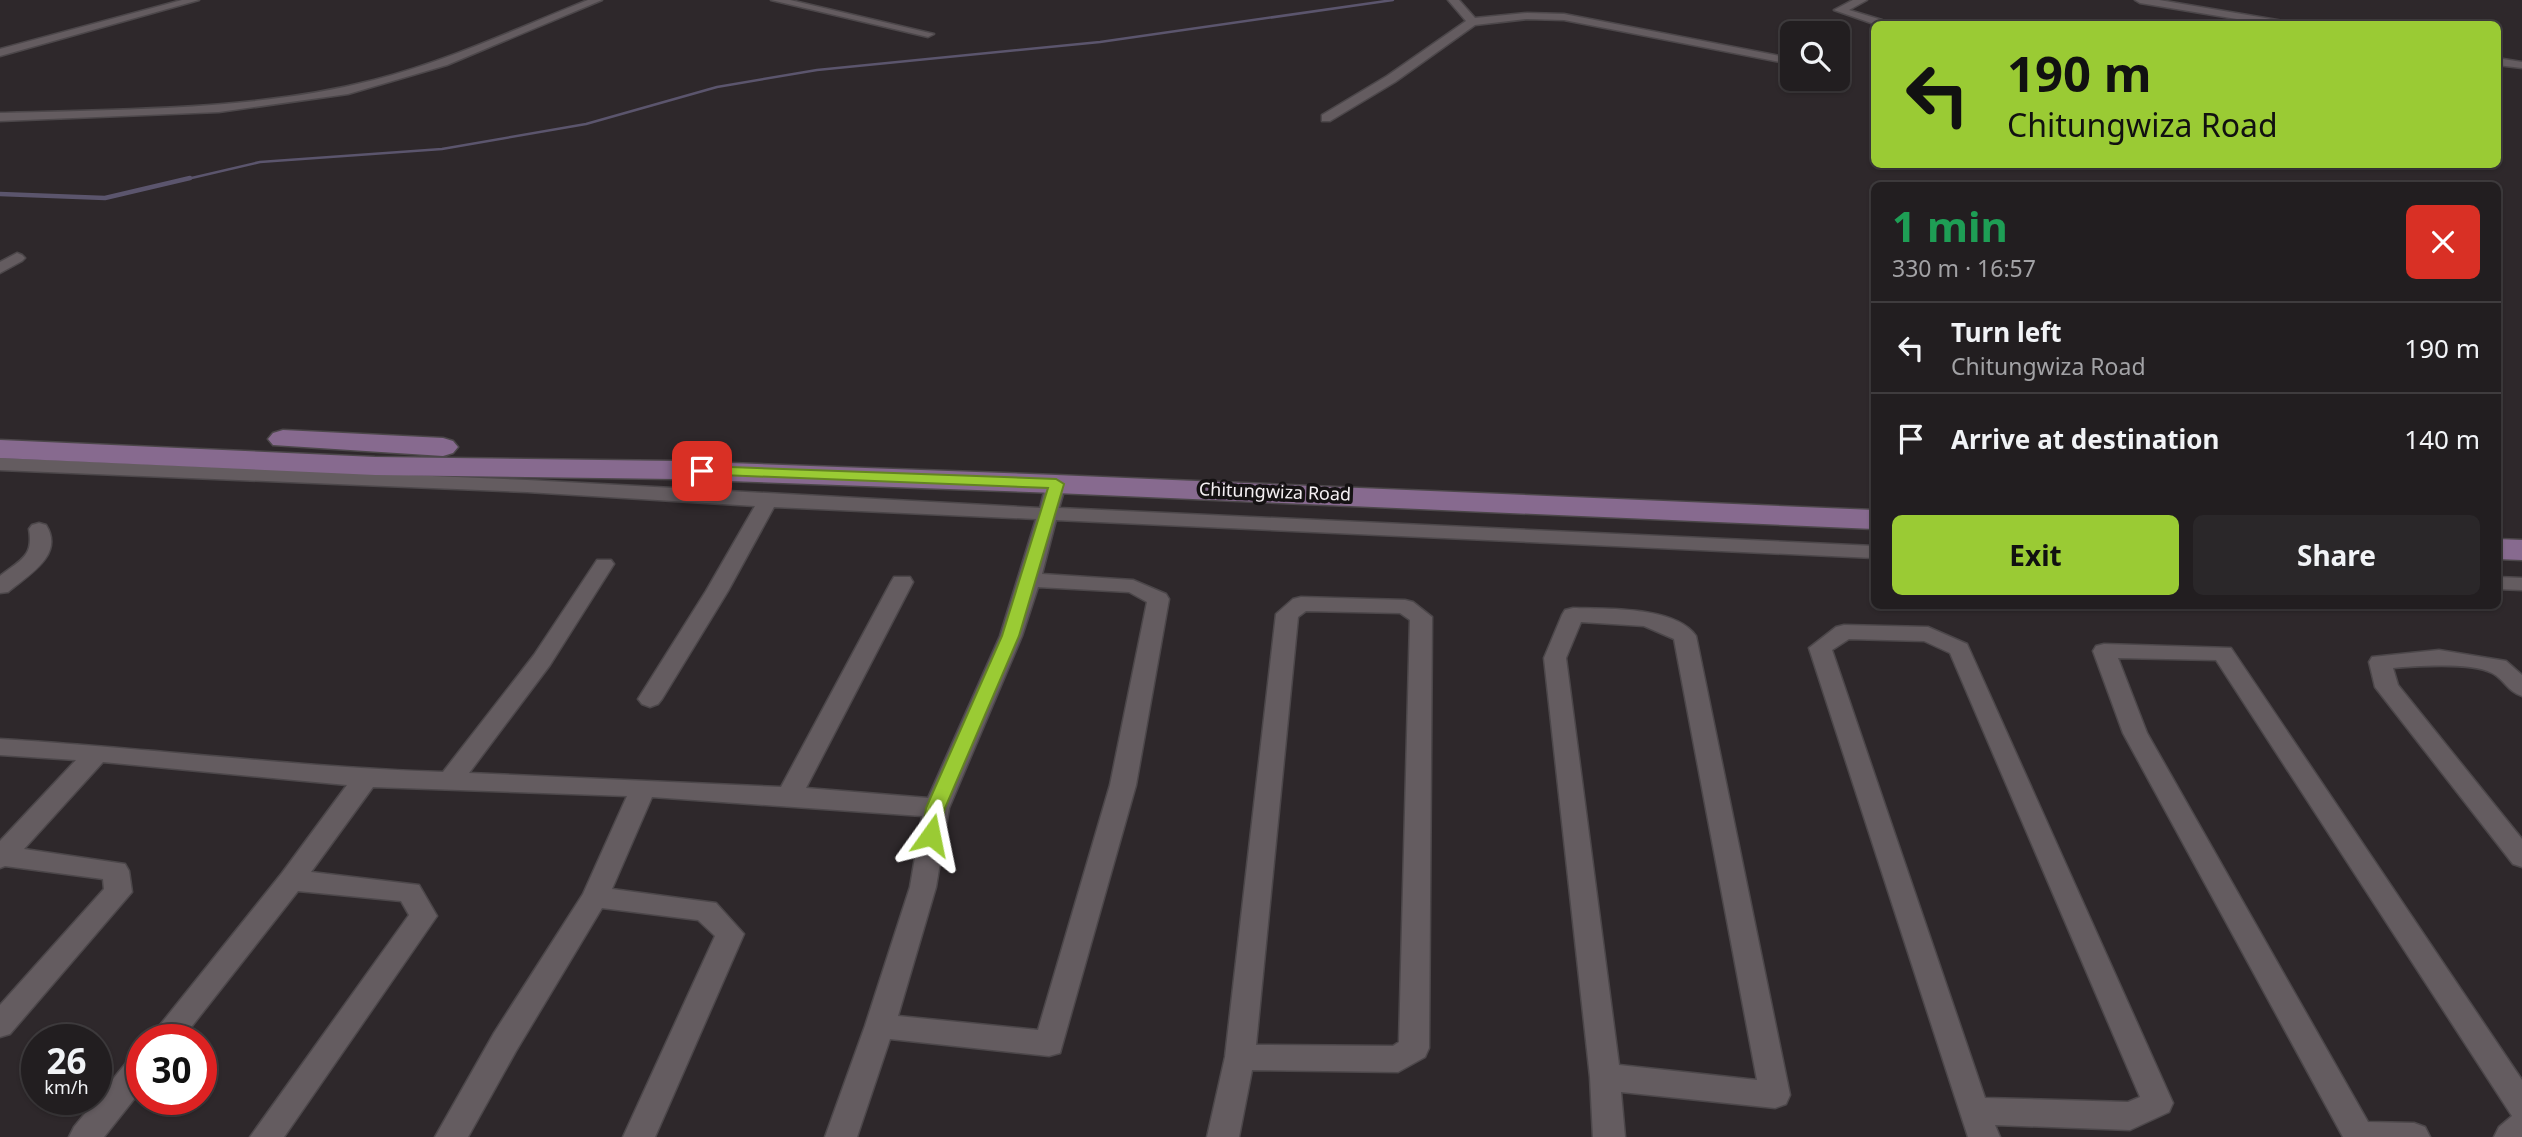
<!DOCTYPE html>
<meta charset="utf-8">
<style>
body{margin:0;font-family:"Noto Sans",sans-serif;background:#2a2729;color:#f1f3f6;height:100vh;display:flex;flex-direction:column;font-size:26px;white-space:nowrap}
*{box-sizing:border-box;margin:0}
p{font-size:23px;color:#a2a2a5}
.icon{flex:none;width:38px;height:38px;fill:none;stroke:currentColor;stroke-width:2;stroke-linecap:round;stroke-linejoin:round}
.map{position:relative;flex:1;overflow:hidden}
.drawer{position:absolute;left:1871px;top:182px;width:630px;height:427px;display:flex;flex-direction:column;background:#221e20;border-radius:10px;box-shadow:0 2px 5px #0004,0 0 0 2px #3f3c3e}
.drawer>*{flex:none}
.guide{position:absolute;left:1871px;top:21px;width:630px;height:147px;border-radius:10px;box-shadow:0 2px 5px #0004,0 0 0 2px #3f3c3e;background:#9acb34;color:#111;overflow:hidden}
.controls{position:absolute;left:1780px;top:21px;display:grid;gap:14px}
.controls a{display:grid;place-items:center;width:70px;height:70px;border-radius:10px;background:#221e20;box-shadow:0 2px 5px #0004,0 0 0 2px #3f3c3e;font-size:35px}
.speed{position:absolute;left:21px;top:1024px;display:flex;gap:14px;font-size:35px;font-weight:700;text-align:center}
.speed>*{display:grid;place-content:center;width:91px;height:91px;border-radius:50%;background:#221e20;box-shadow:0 2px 5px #0004,0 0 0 2px #3f3c3e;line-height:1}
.speed small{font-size:18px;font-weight:400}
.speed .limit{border:10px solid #d22;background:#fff;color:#111}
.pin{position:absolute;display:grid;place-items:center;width:60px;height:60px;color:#fff;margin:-30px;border-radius:14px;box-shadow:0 4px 10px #0006}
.me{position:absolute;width:77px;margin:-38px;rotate:12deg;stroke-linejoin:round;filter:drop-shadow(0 0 5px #0008)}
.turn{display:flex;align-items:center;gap:24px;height:147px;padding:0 21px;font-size:32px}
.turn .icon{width:91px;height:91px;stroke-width:2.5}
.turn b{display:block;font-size:49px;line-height:60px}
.round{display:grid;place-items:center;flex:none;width:74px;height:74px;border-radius:10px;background:#2a2729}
.overview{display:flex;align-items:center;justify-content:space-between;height:119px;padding:0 21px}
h1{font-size:42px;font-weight:700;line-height:52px;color:#1e9e55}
.cta{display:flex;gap:14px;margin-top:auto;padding:14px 21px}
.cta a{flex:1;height:80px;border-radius:10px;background:#9acb34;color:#111;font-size:28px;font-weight:700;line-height:80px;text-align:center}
.cta a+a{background:#2a2729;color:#f1f3f6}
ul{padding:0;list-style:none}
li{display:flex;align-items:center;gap:21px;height:91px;padding:0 21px;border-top:2px solid #3f3c3e}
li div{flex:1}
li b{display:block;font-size:26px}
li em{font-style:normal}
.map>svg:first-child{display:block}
</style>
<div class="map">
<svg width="2522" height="1137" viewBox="0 0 2522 1137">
<rect width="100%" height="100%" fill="#2e282b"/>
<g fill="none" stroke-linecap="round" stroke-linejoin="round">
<path stroke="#5b556d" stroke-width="2.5" d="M183 180 260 162 442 149 586 124 717 87 817 70 1100 42 1393 0"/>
<path stroke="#5b556d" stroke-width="4.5" d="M0 194 105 198 190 178"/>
<defs>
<path id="street" d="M182 0H199L0 56V49Z
M588 0H602L447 65 348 94 219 112 0 121V113C125 109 253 111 374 80 448 61 518 28 588 0Z
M771 0H790L934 34 928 37Z
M1448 0H1459L1475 18 1527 13 1564 14 1785 57 1791 60 1785 63 1564 20 1527 19 1475 25 1395 82 1330 121H1322V115L1387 76 1466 21Z
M1853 0H1867L1849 10 1882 20V24H1874L1834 10Z
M2135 0H2159L2283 21 2288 24H2267L2140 3Z
M2497 58 2522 62V68L2497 65Z
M17 253 22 255 25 258 22 261 0 273V262Z
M0 458 527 480 1040 508 1046 484 1056 478 1066 484 1059 508 1874 546V558L1056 520 1042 574 1133 580 1166 594 1169 599 1136 785 1060 1053 1049 1056 890 1039 857 1137H825L865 1026 910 887 922 816 652 797 612 889 716 903 744 934 655 1137H623L715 936 698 920 602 908 516 1051 468 1137H435L494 1033 583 894 627 796 373 787 311 872 419 885 437 916 284 1137H250L409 915 401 901 298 891 181 1040H148L282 873 347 785 103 762 24 849 125 864 129 871 132 892 10 1034 0 1037V1005L104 889 103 879 5 866 0 868V841L76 760 0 755V739C148 748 295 767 443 772L534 655 597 560H611L614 564 550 665 469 773 781 787 891 582 894 577H910L913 582 806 788 928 798 1000 636 1036 519 774 507 728 591 662 699 658 704 650 707 642 704 638 699 706 591 755 506 527 492 0 470ZM1038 587 1129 592 1147 602 1110 785 1038 1030 898 1016 936 887 949 808 1022 636Z
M39 523 46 525C65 555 28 575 8 592L0 593V576C20 560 34 557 29 529L32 525Z
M2497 577 2522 578V590L2497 589Z
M1301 597 1405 600 1413 602 1432 617 1429 1048 1425 1057 1398 1072 1252 1070 1239 1137H1207L1225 1057 1276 614 1293 599ZM1306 611 1400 613 1410 620 1399 1042 1393 1046 1256 1045 1298 617Z
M1573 608C1605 609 1676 606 1696 636L1790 1095 1786 1104 1775 1108 1621 1092 1625 1137H1593L1590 1077 1544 658 1562 615 1565 610ZM1581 622 1644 626 1674 639 1757 1080 1619 1065 1566 658Z
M1844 625 1928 627 1967 644 2173 1103 2169 1112 2130 1130 1995 1125 2000 1137H1968L1809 648 1836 627ZM1849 639 1924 641 1950 653 2140 1097 2128 1102 1985 1098 1832 650Z
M2104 644 2231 648 2522 1080V1137H2494L2499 1127 2512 1116 2216 660 2118 658 2147 733 2368 1122 2414 1123 2425 1127 2430 1137H2343L2123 733 2093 651 2096 646Z
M2439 650 2506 661 2522 675V696C2508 692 2504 679 2492 673 2471 662 2417 666 2393 668L2398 685 2522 839V867L2513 864 2375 687 2369 662 2372 657Z
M142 1053V1089L104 1137H69L74 1127 131 1057Z"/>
<path id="primary" d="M283 430 443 438 453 441 458 447 453 453 443 456 273 445 268 439 273 433Z
M0 440 375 457 675 461 1056 475 1874 510V529L1056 493 675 479 375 475 0 458Z
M2497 539 2522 540V560L2497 559Z"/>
</defs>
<use href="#street" stroke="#4c474a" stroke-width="3"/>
<use href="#primary" stroke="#4c474a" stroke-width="3"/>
<use href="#street" fill="#645c60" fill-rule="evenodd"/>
<use href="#primary" fill="#876a8f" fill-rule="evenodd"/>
</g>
<path fill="#9acb34" stroke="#648422" stroke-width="2" d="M702 466 1056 479 1064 484 1019 636 945 808 938 840H924L922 835 926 808 1002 636 1048 488 697 474 695 471 697 468Z"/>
<g text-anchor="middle" stroke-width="7" stroke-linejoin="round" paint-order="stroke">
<g font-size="18" fill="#f5f0f3" stroke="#151213">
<text transform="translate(1275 492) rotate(2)" y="6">Chitungwiza Road</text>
</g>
</g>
</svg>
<div class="controls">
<a><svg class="icon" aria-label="search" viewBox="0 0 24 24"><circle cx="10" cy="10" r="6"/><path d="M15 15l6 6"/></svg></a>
</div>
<div class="speed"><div>26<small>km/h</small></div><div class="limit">30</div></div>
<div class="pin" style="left:702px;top:471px;background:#d93025"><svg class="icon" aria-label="arrive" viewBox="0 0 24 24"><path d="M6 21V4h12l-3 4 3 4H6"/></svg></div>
<svg class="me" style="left:931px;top:835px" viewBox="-20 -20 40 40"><path d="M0-17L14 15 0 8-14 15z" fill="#9acb34" stroke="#fff" stroke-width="4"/></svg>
<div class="guide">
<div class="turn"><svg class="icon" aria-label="left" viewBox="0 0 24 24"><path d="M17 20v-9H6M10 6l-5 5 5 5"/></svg><div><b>190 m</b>Chitungwiza Road</div></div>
</div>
<section class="drawer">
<div class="overview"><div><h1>1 min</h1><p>330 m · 16:57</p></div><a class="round" style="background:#d93025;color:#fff"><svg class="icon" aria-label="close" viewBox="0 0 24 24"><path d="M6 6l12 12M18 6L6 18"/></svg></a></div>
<ul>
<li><svg class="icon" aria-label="left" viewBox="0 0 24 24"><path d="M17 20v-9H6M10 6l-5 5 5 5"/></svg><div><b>Turn left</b><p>Chitungwiza Road</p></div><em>190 m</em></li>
<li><svg class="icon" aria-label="arrive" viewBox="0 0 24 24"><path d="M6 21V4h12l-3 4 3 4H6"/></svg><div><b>Arrive at destination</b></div><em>140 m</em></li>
</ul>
<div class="cta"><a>Exit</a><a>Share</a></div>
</section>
</div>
